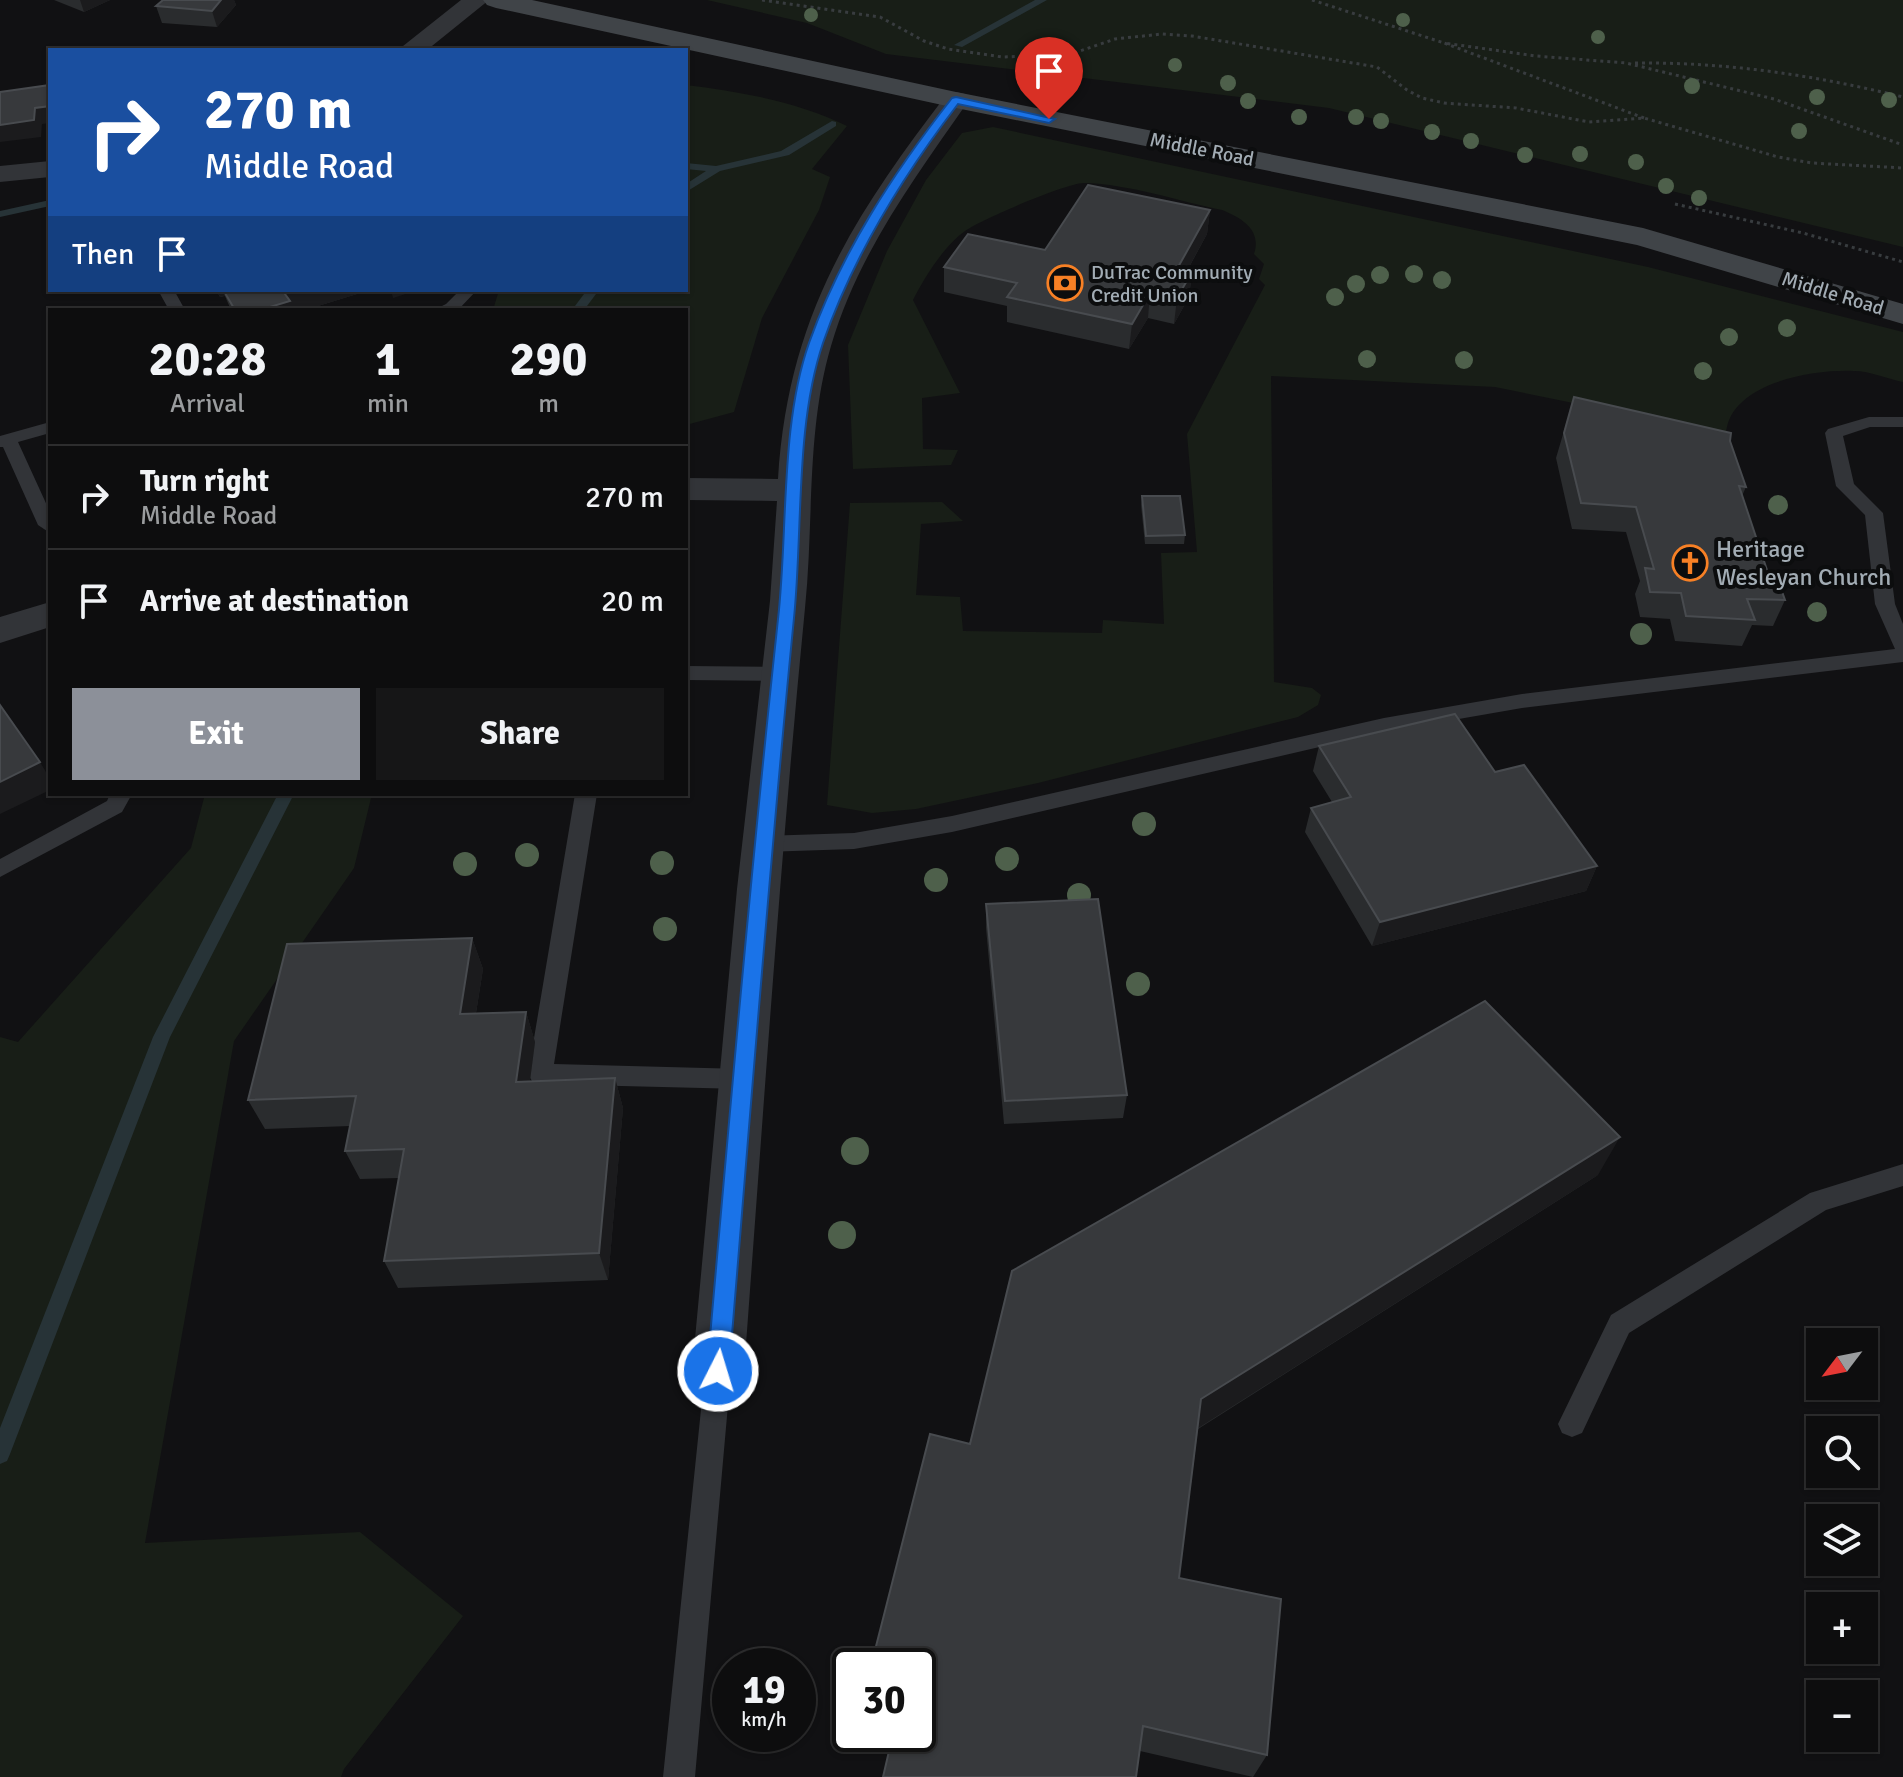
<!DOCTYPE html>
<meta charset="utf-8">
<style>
body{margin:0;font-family:Signika,sans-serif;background:#161617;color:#f1f3f6;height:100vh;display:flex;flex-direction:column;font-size:30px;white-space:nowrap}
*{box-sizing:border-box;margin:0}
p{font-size:26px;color:#9a9c9e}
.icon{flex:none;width:44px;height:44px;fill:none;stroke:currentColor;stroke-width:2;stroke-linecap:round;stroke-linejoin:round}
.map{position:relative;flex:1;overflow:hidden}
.side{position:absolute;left:48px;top:308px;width:640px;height:488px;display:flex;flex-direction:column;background:#0d0d0e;border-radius:0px;box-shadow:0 2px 6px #0004,0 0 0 2px #2d2d2e}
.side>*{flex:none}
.top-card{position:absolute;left:48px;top:48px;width:640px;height:244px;border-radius:0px;box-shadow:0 2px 6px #0004,0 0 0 2px #2d2d2e;background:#1a4fa0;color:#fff;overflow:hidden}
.needle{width:52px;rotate:238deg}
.tools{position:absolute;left:1806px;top:1328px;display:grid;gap:16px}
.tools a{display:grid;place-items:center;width:72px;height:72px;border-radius:0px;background:#0d0d0e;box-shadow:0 2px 6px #0004,0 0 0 2px #2d2d2e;font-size:40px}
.speed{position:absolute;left:712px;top:1648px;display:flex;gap:16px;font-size:40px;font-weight:700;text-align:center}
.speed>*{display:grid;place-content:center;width:104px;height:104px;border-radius:50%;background:#0d0d0e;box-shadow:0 2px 6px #0004,0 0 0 2px #2d2d2e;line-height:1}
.speed small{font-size:20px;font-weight:400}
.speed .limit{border:4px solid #111;border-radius:12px;background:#fff;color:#111}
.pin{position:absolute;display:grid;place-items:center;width:68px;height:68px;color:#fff;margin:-82px -34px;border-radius:50% 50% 50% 0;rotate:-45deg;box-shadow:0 0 8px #0007}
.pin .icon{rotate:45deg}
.me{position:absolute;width:88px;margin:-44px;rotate:5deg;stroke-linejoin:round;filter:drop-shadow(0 0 6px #0008)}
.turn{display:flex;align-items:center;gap:28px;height:168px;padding:0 24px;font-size:36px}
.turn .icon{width:104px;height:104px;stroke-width:2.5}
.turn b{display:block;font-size:56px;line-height:68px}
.then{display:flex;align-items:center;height:76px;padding:0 24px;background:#0003;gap:16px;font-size:30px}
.eta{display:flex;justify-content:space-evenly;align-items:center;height:136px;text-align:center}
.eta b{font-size:48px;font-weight:700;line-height:56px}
.action{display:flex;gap:16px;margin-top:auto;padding:16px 24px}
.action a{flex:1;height:92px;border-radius:0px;background:#8c9099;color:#fff;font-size:32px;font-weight:700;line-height:92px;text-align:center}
.action a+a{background:#161617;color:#f1f3f6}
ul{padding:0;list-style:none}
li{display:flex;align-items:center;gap:24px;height:104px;padding:0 24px;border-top:2px solid #2d2d2e}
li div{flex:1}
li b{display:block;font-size:30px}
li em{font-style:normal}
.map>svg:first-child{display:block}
</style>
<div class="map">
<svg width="1903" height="1777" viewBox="0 0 1903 1777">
<rect width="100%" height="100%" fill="#111113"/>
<path fill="#181e17" d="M707 0H1903V247L1329 108 886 54 807 23Z
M686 85C741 92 796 101 847 126L812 169 830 177 819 210 762 318 734 412 686 425V310H493L499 290H686Z
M993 127 1648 267 1903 332V382C1888 379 1870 371 1854 371 1813 369 1729 383 1726 434L1495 387 1271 376 1274 682 1312 688 1321 695 1318 705 1298 717 1038 783 916 809 872 813 827 805 850 503 942 502 963 521 921 524 916 595 960 597 963 631 1102 633 1103 620 1164 624 1161 553 1197 552 1187 434 1265 285 1259 279 1264 264 1254 254C1262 230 1242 218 1222 210 1178 201 1129 184 1084 183 1066 183 980 220 965 231 944 246 924 278 913 300L960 393 922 398 923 449 958 450 951 465 853 469 848 345 887 251 926 180 962 133Z
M205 794H372L354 868 234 1041 145 1543 360 1532 463 1616 344 1769 341 1777H0V1037L18 1042 191 848Z"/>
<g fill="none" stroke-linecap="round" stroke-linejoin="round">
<path fill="#273337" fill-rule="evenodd" d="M1035 0H1047L962 47 954 45Z
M832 121 836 122V126L789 155 720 171 686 192V184L706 171 686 169V163L716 166 781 151Z
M50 200V206L0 217V211Z
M587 290H599L584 310H572Z
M278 794H294L170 1037 10 1454 7 1461 0 1464V1428L153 1037Z"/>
<path stroke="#383c3f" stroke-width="3" stroke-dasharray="3 4" stroke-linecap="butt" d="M762 0 880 17 924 41 948 49 1002 57 1068 55 1115 39 1162 34 1192 36 1377 67 1407 90 1422 98 1444 103 1516 108 1589 122 1644 118 1778 157 1812 163 1903 168
M1312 0 1444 43
M1635 63C1726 62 1814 75 1903 97
M1644 118 1444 43 1536 56 1626 63 1774 99 1903 145
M1675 204 1803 233 1903 262"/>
<path fill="#323438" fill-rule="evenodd" d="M158 290H174L185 310H169Z
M460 290H477L458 310H434L446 304Z
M1869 417H1903V427H1870L1843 436 1854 484 1883 513 1895 604 1903 624V662L1522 708 1384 732 952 832 854 849 763 852 755 850 752 844 755 838 763 836 854 833 952 816 1384 718 1522 694 1895 649 1875 604 1865 515 1836 486 1825 433 1828 429Z
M50 422V433L18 442 50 512V530L47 531 38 525 3 447H0V436Z
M686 666 779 667 789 674 779 681 686 680Z
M110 794H132L122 812 0 877V859L107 801Z
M575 794H597L554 1064 743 1069 751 1072 755 1079 751 1086 743 1089 540 1084 532 1081 528 1074Z
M1903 1164V1186L1826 1210 1629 1333 1582 1433 1572 1437 1562 1433 1558 1424 1611 1315 1810 1193Z
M718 1358 728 1362 731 1371 695 1777H663L705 1371 708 1362Z"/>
<path fill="#323438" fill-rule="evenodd" d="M461 0H489L427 50H398Z
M956 92 965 94 969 100C915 178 858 253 831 346 806 431 814 521 805 608 780 862 763 1117 744 1371L736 1388 718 1395 700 1388 692 1371 737 889 770 601 777 501 686 500V478L778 479C788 318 851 219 947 94Z
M50 161V177L0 182V166Z
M50 602V627L0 643V617Z"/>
<path fill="#404448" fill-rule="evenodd" d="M483 0H532L956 92 1643 228 1903 304V324L1637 245 956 108 496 8 487 5Z"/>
</g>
<g fill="#4e604b">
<circle cx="811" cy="15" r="7"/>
<circle cx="1403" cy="20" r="7"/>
<circle cx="1598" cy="37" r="7"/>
<circle cx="1175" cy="65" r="7"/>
<circle cx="1228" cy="83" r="8"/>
<circle cx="1692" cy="86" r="8"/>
<circle cx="1817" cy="97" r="8"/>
<circle cx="1889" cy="100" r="8"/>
<circle cx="1248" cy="101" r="8"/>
<circle cx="1299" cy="117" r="8"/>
<circle cx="1356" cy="117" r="8"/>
<circle cx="1381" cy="121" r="8"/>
<circle cx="1799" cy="131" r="8"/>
<circle cx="1432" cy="132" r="8"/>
<circle cx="1471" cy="141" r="8"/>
<circle cx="1580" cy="154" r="8"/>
<circle cx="1525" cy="155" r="8"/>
<circle cx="1636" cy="162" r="8"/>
<circle cx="1666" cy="186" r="8"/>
<circle cx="1699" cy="198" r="8"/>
<circle cx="1414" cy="274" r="9"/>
<circle cx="1380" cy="275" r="9"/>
<circle cx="1442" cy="280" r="9"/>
<circle cx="1356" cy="284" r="9"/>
<circle cx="1335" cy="297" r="9"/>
<circle cx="1787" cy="328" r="9"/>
<circle cx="1729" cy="337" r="9"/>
<circle cx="1367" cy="359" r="9"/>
<circle cx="1464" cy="360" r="9"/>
<circle cx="1703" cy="371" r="9"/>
<circle cx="1778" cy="505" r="10"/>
<circle cx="1817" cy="612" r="10"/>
<circle cx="1641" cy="634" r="11"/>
<circle cx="1144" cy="824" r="12"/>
<circle cx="527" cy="855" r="12"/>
<circle cx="1007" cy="859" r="12"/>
<circle cx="662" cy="863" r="12"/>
<circle cx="465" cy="864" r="12"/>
<circle cx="936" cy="880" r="12"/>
<circle cx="1079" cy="895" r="12"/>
<circle cx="665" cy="929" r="12"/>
<circle cx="1138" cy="984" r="12"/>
<circle cx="855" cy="1151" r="14"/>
<circle cx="842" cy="1235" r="14"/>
</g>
<path fill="#2a2c2e" d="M54 0H110L84 12Z
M163 0H234L236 5 217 27 162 23 156 6Z
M1210 210 1207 234 1187 271 1192 272 1189 297 1174 324 1148 318 1129 349 1007 322V306L944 292V267L1045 250Z
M216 290H370L305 310H231L225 296 220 297Z
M1574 397 1730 441 1746 487 1742 496 1769 576 1785 600 1773 626 1752 625 1742 646 1675 641 1670 619 1640 617 1635 594 1640 581 1626 532 1572 529 1556 458Z
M1142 496 1185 535 1184 544H1145L1141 505Z
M1319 746 1495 772 1597 866 1586 891 1372 946 1305 832 1311 808 1332 802 1313 771Z
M986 904 1127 1095 1123 1118 1004 1124 986 928Z
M472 938 483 969 476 1013 526 1012 535 1042 530 1081 615 1078 623 1108 608 1280 398 1288 384 1261 399 1178 360 1179 345 1151 350 1126 265 1129 248 1100Z
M1598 1175 1198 1429 1179 1578 1267 1755 1253 1777 1140 1751 970 1444Z"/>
<path fill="#1b1b1d" d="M80 0H110L84 12Z
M221 0H234L236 5 217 27 212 11Z
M50 106V123L42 124 41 137 0 142V125L35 108Z
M1210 210 1207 234 1174 294 1177 269Z
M1192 272 1189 297 1174 324 1177 298Z
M217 290H244L220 297Z
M282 290H370L305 310H260Z
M391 290H418L393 298Z
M1150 293 1148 318 1129 349 1132 324Z
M40 762 50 779V790L0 814V782Z
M1597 866 1586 891 1372 946 1380 922Z
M472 938 483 969 471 1044 460 1014Z
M526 1012 535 1042 526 1111 516 1082Z
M615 1078 623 1108 608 1280 599 1253Z
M1620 1137 1598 1175 1192 1432 1201 1399Z"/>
<path fill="#37393c" stroke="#484b4f" stroke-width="2" d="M163 0H221L212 11 156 6Z
M50 85V106L35 108 34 120 0 125V92Z
M1088 185 1210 210 1177 269 1192 272 1177 298 1150 293 1132 324 1007 297 1017 283 944 267 968 234 1045 250Z
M236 290H282L290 301 260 310H235L225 293Z
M1574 397 1731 433 1730 441 1746 487 1739 486 1769 576 1776 575 1785 600 1747 599 1755 620 1686 616 1681 593 1650 592 1645 568 1654 569 1636 507 1581 503 1564 433Z
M1142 496H1180L1185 535 1146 536Z
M0 705 40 762 0 782Z
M1455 714 1495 772 1524 765 1597 866 1380 922 1311 808 1351 797 1319 746Z
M1098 899 1127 1095 1005 1101 986 904Z
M472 938 460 1014 526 1012 516 1082 615 1078 599 1253 384 1261 404 1149 345 1151 356 1096 248 1100 287 944Z
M1485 1001 1620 1137 1201 1399 1179 1578 1281 1599 1267 1755 1143 1726 1136 1777H883L893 1734H918V1666H871L930 1434 970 1444 1012 1271Z"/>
<path fill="#1a73e8" stroke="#114b97" stroke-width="2" d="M956 97 1055 119 1049 123 958 104C902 177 853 256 823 343 795 426 803 531 794 618 769 868 750 1120 729 1371L726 1378 718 1381 710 1378 707 1371C729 1120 751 869 778 619 788 532 780 425 809 343 841 253 893 173 952 98Z"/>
<defs>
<symbol id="bank-ring" viewBox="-11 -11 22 22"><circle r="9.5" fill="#0c0d0e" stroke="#f78025" stroke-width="1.5"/><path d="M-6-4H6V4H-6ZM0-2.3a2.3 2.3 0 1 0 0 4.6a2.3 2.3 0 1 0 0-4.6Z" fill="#f78025"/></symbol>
<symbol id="church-ring" viewBox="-11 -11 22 22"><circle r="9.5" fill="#0c0d0e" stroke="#f78025" stroke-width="1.5"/><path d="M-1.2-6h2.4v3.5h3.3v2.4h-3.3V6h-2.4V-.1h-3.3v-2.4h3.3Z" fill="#f78025"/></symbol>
</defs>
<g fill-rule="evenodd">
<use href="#bank-ring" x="1045" y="263" width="40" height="40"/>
<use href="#church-ring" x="1670" y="543" width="40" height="40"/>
</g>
<g text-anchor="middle" stroke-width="8" stroke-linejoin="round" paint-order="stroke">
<g font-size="20" fill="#a2acb4" stroke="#0c0d0e">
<text transform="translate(1202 149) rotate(11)" y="7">Middle Road</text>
<text transform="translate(1833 293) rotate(17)" y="7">Middle Road</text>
</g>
<g font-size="20" fill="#a2acb4" stroke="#0c0d0e" text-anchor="start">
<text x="1091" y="279">DuTrac Community<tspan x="1091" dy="23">Credit Union</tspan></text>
</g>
<g font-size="24" fill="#a2acb4" stroke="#0c0d0e" text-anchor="start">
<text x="1716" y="557">Heritage<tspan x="1716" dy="28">Wesleyan Church</tspan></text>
</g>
</g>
</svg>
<div class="tools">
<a><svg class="needle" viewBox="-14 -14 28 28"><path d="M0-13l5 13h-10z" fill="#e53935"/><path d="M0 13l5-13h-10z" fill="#9a9c9e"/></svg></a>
<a><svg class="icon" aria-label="search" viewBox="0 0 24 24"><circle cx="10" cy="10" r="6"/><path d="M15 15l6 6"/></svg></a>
<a><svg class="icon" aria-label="layers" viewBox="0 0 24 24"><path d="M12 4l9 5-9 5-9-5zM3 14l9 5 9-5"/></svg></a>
<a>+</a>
<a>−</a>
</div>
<div class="speed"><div>19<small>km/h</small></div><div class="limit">30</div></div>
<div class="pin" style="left:1049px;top:119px;background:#d93025"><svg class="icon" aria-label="arrive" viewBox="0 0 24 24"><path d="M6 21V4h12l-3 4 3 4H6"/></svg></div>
<svg class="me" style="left:718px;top:1371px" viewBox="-20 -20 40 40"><circle r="17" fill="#1a73e8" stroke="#fff" stroke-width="3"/><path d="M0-11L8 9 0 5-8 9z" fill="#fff"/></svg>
<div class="top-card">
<div class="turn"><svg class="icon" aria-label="right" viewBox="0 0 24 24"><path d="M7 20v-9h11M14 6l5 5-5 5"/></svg><div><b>270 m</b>Middle Road</div></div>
<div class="then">Then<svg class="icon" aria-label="arrive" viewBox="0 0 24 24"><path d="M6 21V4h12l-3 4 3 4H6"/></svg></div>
</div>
<section class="side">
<div class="eta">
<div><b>20:28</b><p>Arrival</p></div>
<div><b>1</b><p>min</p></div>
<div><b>290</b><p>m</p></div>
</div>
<ul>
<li><svg class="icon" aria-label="right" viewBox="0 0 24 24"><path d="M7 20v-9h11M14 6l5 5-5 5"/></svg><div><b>Turn right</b><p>Middle Road</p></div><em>270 m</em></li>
<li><svg class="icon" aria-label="arrive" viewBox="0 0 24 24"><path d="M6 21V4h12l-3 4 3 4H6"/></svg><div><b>Arrive at destination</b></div><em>20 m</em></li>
</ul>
<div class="action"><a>Exit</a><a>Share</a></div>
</section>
</div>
